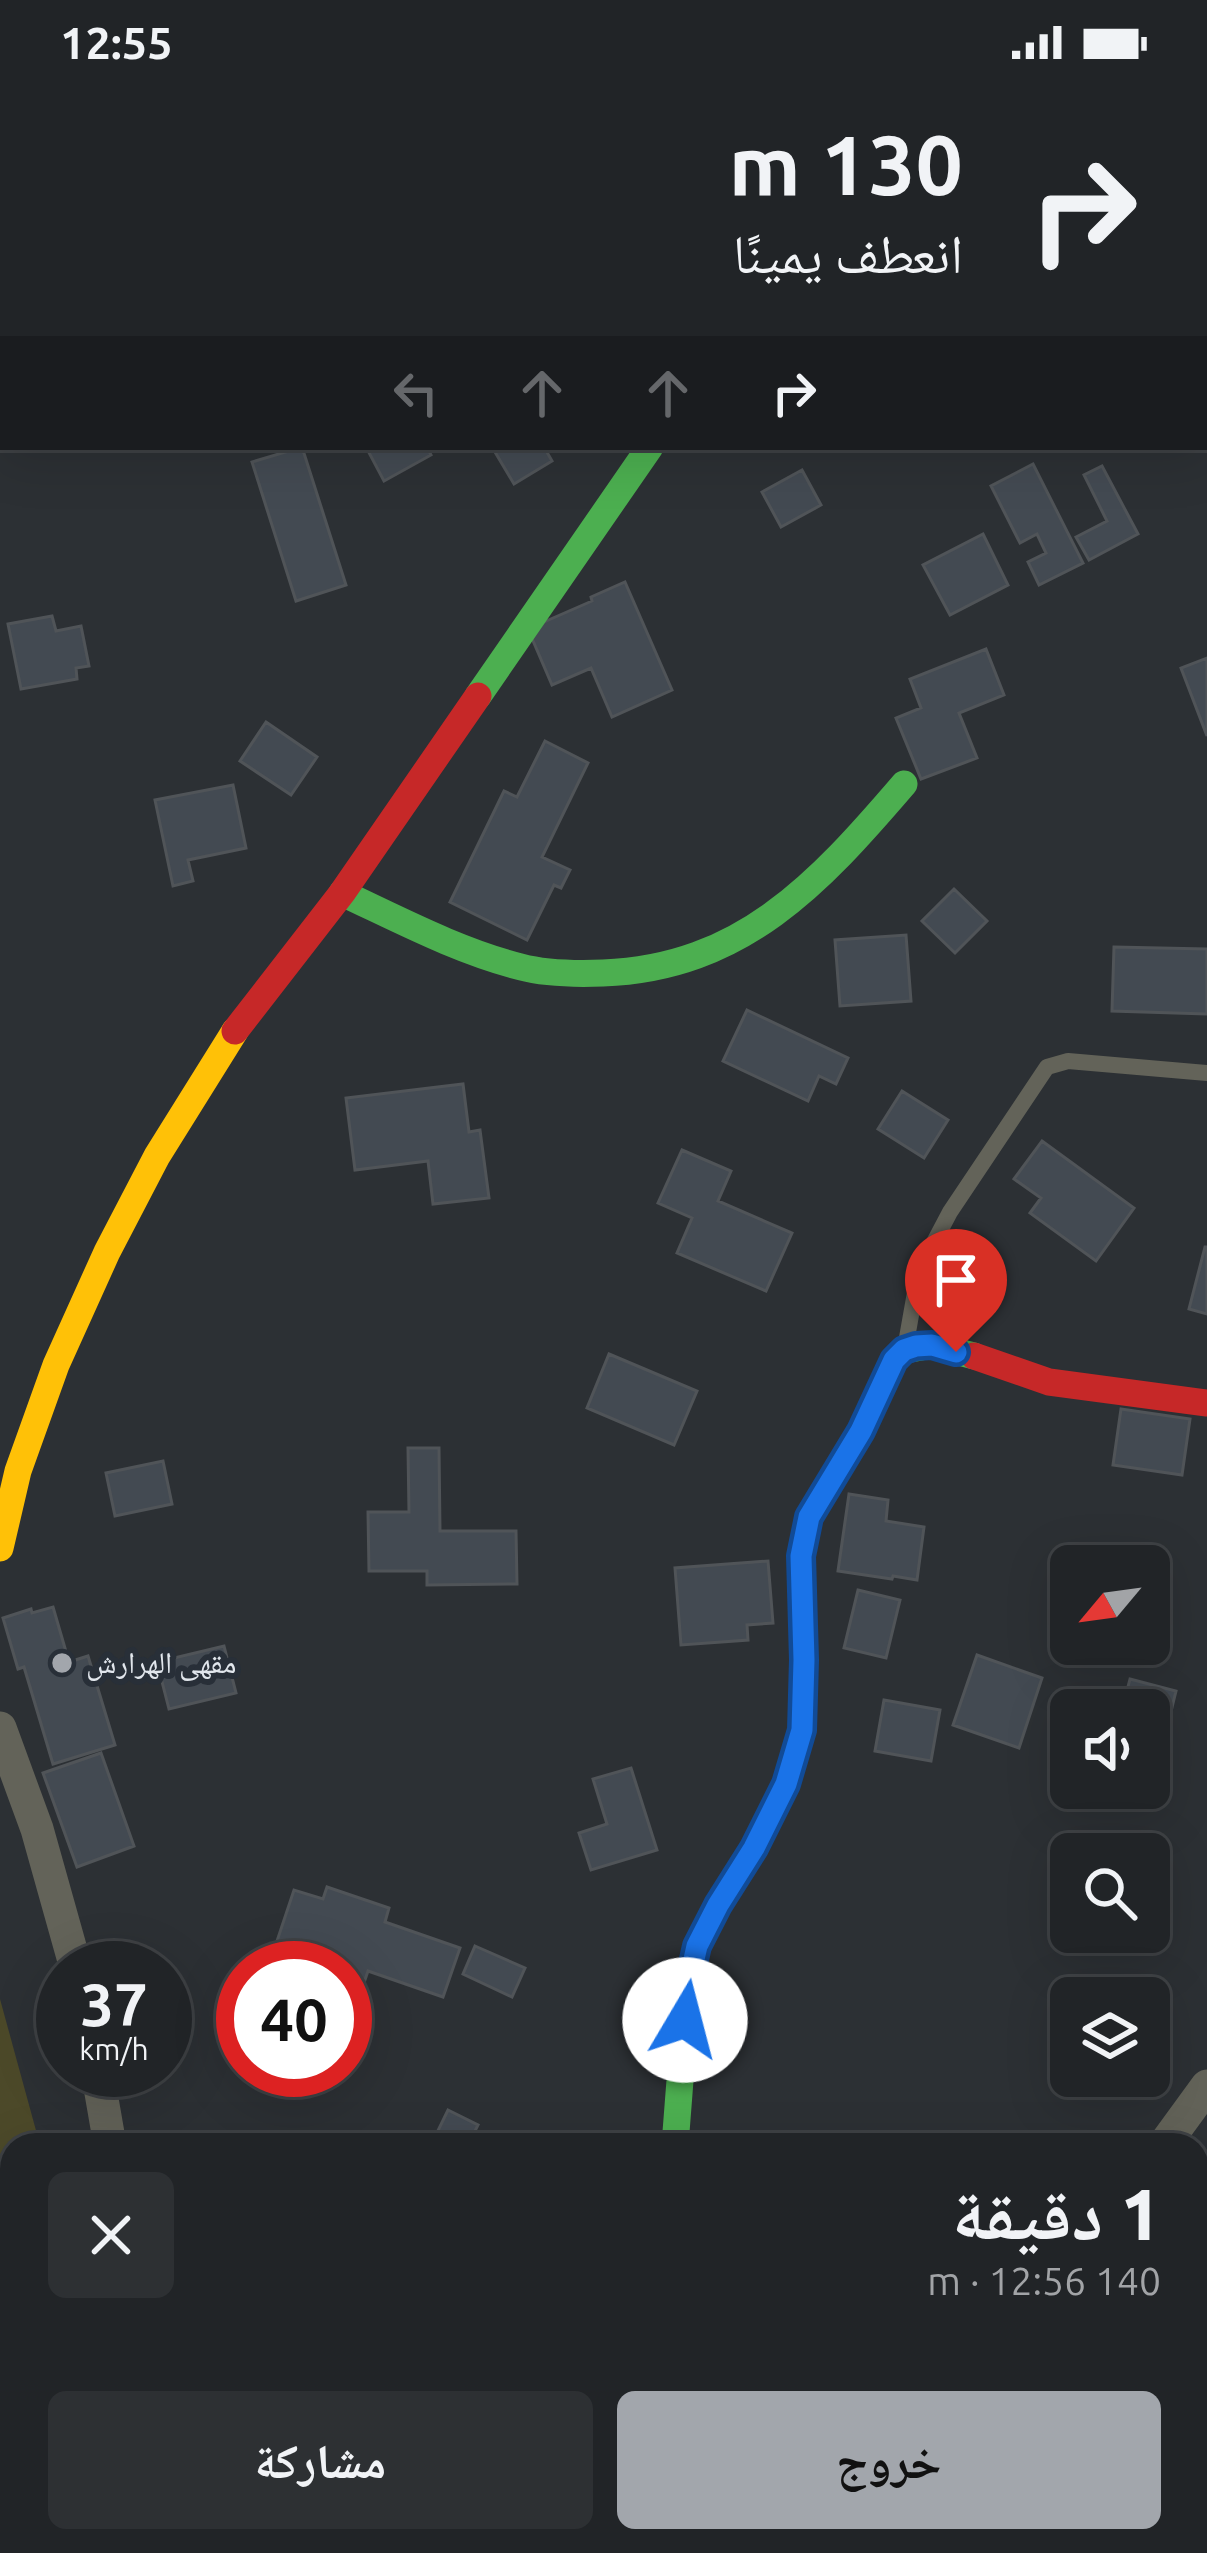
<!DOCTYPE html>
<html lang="ar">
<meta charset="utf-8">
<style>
body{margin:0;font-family:Ubuntu,"Noto Naskh Arabic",sans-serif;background:#2d3033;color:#f1f3f6;direction:rtl;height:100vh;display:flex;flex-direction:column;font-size:45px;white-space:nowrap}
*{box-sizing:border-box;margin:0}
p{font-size:39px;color:#a2a4a7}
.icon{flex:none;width:66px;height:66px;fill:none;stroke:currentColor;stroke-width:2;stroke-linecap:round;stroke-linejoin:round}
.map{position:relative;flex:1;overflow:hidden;direction:ltr}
.sheet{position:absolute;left:0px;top:2049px;width:1209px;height:420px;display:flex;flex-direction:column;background:#212427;border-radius:36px 36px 0 0;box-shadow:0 12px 48px #0002,0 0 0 3px #3e4144;direction:rtl}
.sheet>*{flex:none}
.hud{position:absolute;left:0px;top:0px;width:1209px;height:366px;box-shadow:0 12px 48px #0002,0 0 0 3px #3e4144;direction:rtl;background:#212427;color:#f1f3f6;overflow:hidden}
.needle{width:78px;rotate:241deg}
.tools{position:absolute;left:1050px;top:1461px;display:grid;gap:24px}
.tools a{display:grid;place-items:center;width:120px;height:120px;border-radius:18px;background:#212427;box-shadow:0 12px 48px #0002,0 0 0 3px #3e4144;font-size:60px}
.speed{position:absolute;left:36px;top:1857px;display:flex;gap:24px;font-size:60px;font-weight:700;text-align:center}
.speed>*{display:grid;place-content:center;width:156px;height:156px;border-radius:50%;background:#212427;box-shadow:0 12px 48px #0002,0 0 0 3px #3e4144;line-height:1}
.speed small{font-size:30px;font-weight:400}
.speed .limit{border:18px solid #d22;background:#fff;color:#111}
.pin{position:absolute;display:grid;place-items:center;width:102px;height:102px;color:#fff;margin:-123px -51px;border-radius:50% 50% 50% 0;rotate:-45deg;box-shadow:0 0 12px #0007}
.pin .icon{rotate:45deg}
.me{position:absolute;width:132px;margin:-66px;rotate:8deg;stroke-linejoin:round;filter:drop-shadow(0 0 9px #0008)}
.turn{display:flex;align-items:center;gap:42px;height:252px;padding:0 48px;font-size:54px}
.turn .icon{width:156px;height:156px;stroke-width:2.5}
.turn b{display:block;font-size:84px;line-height:102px}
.lanes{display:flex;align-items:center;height:114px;padding:0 48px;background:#0003;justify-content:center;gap:60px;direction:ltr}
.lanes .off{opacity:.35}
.round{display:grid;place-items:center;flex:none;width:126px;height:126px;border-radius:18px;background:#2d3033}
.headline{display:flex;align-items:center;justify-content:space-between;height:204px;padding:0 48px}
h1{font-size:72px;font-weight:800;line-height:90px}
.action{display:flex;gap:24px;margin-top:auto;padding:24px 48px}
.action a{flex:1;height:138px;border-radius:18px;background:#a2a6ac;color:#111;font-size:48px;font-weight:800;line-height:138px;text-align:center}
.action a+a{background:#2d3033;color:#f1f3f6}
.status{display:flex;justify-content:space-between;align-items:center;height:84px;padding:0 60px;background:#212427;direction:ltr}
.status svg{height:33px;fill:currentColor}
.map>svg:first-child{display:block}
</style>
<div class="status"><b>12:55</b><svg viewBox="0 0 49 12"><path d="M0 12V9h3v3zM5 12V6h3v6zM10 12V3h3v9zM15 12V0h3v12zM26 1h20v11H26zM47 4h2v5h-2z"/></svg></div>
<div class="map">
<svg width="1207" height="2469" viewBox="0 0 1207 2469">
<rect width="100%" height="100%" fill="#2c3034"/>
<path fill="#4c4929" d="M0 1915 40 2061H12V2457H129L131 2469H0Z"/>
<path fill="#434a52" stroke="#505458" stroke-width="3" d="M302 363 346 501 296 517 252 378Z
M366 363H427L431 371 384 397Z
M492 363H544L552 377 514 400Z
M1033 380 1083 479 1039 501 1028 478 1046 469 1037 450 1020 459 991 402Z
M1102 382 1138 450 1089 476 1076 453 1107 437 1084 391Z
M802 386 821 421 781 443 762 408Z
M983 450 1008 501 950 531 923 481Z
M625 498 672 606 612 633 591 584 552 601 528 545 592 517 591 513Z
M52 532 56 547 81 542 89 582 76 584 77 595 21 605 8 540Z
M986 565 1004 611 959 629 977 674 921 695 896 634 921 624 910 595Z
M1207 574V652L1181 584Z
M266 638 317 673 291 711 240 677Z
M545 657 588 679 542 773 570 786 561 804 554 801 527 856 450 818 504 707 517 713Z
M233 701 246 764 188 776 193 797 173 802 155 716Z
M954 805 987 837 955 869 922 837Z
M906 851 911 917 840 922 835 856Z
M1114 863 1207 865V930L1112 927Z
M747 926 848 974 836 1000 819 992 808 1017 723 977Z
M463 1000 469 1048 480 1046 489 1114 433 1120 428 1077 355 1086 346 1014Z
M902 1007 948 1036 924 1074 878 1045Z
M1042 1057 1134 1124 1096 1177 1030 1129 1041 1114 1014 1095Z
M682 1066 731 1087 718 1117 792 1149 766 1207 677 1169 692 1134 658 1119Z
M1205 1163H1207V1230L1189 1225Z
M609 1270 697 1307 674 1361 587 1324Z
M1121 1325 1190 1335 1182 1391 1113 1381Z
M408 1364H439L440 1447H516L517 1500 427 1501V1487H369L368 1428H409Z
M163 1377 172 1420 115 1432 106 1389Z
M849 1410 888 1416 886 1437 924 1443 917 1496 893 1492 892 1495 838 1487Z
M768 1477 773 1539 747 1541 748 1556 681 1561 675 1484Z
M858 1506 900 1516 886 1574 844 1564Z
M53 1523 69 1578 88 1572 115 1661 53 1680 24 1583 18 1585 3 1534 31 1525 32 1529Z
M224 1562 236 1609 169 1625 157 1578Z
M977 1571 1042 1594 1019 1664 953 1641Z
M1130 1595 1176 1607 1163 1660 1149 1656V1626H1122Z
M884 1616 940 1626 931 1677 875 1667Z
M101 1669 134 1762 77 1783 43 1689Z
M631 1684 657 1766 591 1786 579 1749 607 1740 593 1695Z
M327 1803 389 1824 385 1838 460 1864 443 1913 368 1887 350 1940 345 1938V1884H268L294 1806 323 1815Z
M475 1862 525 1884 512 1913 463 1890Z
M448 2026 478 2041 468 2061H431Z
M1207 2326V2356L1197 2350V2343Z
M784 2457H833L834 2468 908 2461 909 2469H785Z
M1060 2457H1100L1106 2469H1066Z"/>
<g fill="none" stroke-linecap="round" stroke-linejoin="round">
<path stroke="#6b6c66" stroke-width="6" stroke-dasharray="12 6" stroke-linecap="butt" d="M1170 3 1172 0"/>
<path stroke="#636359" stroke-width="16" d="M905 1265 916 1203 931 1164 950 1128 1047 983 1068 977 1207 989"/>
<path stroke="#636359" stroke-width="33" d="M853 3 855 0
M1206 237H1207
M0 1644 37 1745 76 1884
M97 1986 110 2061
M1164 2061 1207 2002
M1197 2371 1207 2381
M166 2457 169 2469
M943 2457 944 2469
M492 2469 501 2457"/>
<path stroke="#4caf50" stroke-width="27" d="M478 612 650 363
M342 809C400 836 458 867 521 883 547 890 576 890 603 889 742 884 819 799 904 700
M675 2061 687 1906 697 1862 718 1821 755 1764 786 1700 802 1646 804 1576 801 1472 809 1433 861 1347 894 1277 905 1266 932 1261 974 1272"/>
<path stroke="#ffc107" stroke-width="27" d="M0 1464 18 1387 56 1281 107 1168 157 1072 235 947"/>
<path stroke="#c62828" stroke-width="27" d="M235 947 342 809 478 612
M974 1272 1049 1298 1207 1319"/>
</g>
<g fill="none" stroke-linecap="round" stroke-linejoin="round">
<defs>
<path id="route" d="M685 1936 687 1906 697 1862 718 1821 754 1764 786 1700 802 1646 804 1576 801 1472 809 1433 861 1347 894 1276 904 1266 916 1262 932 1261 956 1268"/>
</defs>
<use href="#route" stroke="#114b97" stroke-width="30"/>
<use href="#route" stroke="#1a73e8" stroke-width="21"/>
</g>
<circle fill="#a2a6ac" stroke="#282f38" stroke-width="4.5" cx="62" cy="1579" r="12"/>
<g text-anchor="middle" stroke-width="12" stroke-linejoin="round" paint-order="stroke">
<g font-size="30" fill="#e1e6ec" stroke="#282f38" text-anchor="start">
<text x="86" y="1589">مقهى الهرارش</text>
</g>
</g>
</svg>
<div class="tools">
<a><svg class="needle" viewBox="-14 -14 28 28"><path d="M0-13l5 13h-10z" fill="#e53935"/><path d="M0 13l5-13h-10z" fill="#a2a4a7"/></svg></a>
<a><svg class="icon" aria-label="sound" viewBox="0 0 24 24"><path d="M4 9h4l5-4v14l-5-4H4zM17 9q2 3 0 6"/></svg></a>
<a><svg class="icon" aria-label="search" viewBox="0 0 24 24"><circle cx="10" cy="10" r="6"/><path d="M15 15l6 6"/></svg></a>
<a><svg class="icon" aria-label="layers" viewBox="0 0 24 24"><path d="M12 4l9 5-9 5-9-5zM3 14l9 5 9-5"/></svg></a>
</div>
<div class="speed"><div>37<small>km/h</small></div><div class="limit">40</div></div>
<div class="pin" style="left:956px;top:1268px;background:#d93025"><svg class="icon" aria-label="arrive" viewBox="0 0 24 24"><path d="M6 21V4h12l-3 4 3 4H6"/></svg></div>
<svg class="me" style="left:685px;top:1936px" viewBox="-20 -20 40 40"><circle r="19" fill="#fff"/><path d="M0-13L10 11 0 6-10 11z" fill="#1a73e8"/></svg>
<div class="hud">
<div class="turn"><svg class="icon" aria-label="right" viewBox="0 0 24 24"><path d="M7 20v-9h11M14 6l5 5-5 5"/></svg><div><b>130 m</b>انعطف يمينًا</div></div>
<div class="lanes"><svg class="icon off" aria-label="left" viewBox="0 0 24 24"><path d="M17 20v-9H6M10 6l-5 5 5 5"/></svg><svg class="icon off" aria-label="ahead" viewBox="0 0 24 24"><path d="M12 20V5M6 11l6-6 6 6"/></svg><svg class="icon off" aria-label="ahead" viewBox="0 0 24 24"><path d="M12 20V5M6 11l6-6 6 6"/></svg><svg class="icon" aria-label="right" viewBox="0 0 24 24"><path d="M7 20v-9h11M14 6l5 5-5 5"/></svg></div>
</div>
<section class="sheet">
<div class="headline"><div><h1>1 دقيقة</h1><p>140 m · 12:56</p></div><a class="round"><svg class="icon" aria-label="close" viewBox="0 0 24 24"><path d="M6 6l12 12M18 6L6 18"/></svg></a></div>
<div class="action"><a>خروج</a><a>مشاركة</a></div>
</section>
</div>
